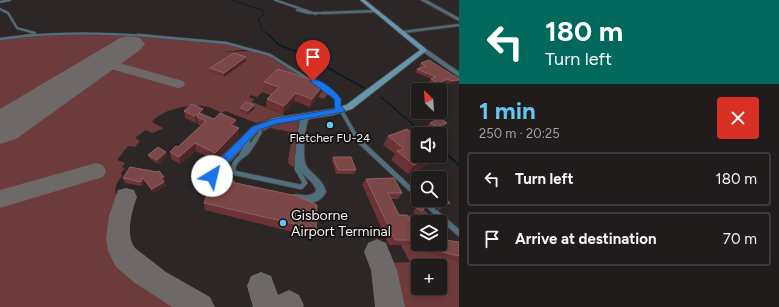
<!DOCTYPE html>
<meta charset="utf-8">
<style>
body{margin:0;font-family:Figtree,sans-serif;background:#292525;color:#f1f3f6;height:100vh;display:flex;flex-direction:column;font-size:15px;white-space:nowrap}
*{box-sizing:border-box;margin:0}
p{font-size:13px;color:#a2a1a3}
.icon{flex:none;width:22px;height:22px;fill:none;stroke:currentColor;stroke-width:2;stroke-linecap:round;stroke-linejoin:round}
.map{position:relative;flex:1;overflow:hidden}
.side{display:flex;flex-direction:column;background:#211c1c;width:320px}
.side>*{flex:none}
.guide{background:#00695c;color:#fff;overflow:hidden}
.needle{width:26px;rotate:335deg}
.fabs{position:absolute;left:411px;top:83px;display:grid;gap:8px}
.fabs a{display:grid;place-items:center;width:36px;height:36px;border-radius:4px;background:#211c1c;box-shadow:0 2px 6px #0003,0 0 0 1px #3e3a3b;font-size:20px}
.pin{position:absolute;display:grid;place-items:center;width:34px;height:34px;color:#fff;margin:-41px -17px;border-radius:50% 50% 50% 0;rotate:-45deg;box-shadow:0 0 4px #0007}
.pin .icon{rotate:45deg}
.me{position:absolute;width:44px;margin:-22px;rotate:36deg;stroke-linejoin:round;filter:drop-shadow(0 0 3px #0008)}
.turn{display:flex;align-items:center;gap:14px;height:84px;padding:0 20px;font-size:18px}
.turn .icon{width:52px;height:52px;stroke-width:2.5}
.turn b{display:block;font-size:28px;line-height:34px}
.round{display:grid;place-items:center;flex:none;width:42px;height:42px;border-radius:4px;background:#292525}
.head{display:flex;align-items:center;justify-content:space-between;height:68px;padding:0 20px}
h1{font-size:24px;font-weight:700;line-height:30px;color:#64c5ee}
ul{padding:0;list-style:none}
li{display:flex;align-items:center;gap:12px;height:54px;margin:0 8px 6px;padding:0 12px;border:2px solid #3e3a3b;border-radius:4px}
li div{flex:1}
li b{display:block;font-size:15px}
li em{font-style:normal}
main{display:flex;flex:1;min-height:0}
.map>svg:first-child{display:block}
</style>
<main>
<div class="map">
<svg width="459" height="307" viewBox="0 0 459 307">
<rect width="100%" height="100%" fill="#2c2626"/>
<path fill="#6d3b3c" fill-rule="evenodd" d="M112 33 219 43 251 49 222 52 253 51 269 55 332 95 328 94 324 99 318 97 294 101 292 103 262 92 257 97 250 95V98L254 99 252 102 283 114 284 116 256 123 225 111 222 113C217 111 212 108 208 107 192 103 162 109 152 122L163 128 162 129 152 133 146 130 135 138 140 141 135 147 128 146 117 160 125 163 122 167 125 168 121 173 122 176C116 184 112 190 119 199 119 215 111 235 117 251 123 270 171 294 188 307H0V39L46 34Z
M296 121H298L300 124 295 164 293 167 289 164 288 160 292 138 287 134 290 132 270 128 263 132 262 129 272 125Z
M423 209 437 222H418V244H424L426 252 456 260 459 264V307H396L390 263 410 262 401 245 393 217 414 215 415 213 418 215ZM418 266H440V288H418Z"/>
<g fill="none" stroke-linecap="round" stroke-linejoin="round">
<path stroke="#041c26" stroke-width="1" d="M231 0 264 11V14L258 19 262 29 270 36"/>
<path stroke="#041c26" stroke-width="1.5" d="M269 35 279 45 305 55 364 88
M381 97 424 134"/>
<path stroke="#041c26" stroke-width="2" d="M440 148 459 165"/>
<path fill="#6e6868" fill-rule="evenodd" d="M102 58 183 81 185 84 183 87 178 88 97 65 96 62 97 59Z
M96 163 103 165 106 171 103 177 0 208V190Z
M126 188 134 190 137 197C132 211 125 235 135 248L166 272 210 297 215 307H172L135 283 116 267 108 251 106 238 109 216 118 190Z
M377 239 386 243 397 270 405 307H375L371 270 364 252 368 243Z
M261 272 271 276 278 295 289 290 299 295 304 305 303 307H253L247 286 251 276Z"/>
<path fill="#6e6868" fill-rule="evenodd" d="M130 35 140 38 145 44 140 50 16 139 0 144V109L120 38Z"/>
<defs>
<path id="lane-far4" d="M275 0 316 14
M0 2 10 0
M0 9 8 13 17 28 35 33
M297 10 308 13H323
M24 36C66 32 108 33 149 36"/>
<path id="lane-far3" d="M138 35 226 43 270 55 313 82
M0 39 33 35"/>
<path id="lane-far2" d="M312 81 333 94 338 99 337 107 341 110 358 140
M246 137 247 140
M255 140 260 133 259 127"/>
<path id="lane-far1" d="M256 139C253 143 250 149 246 153 239 158 233 162 233 171L235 173 301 187 305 183 297 169V156
M357 139 418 196
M242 154 248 144 247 139
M422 200 437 214"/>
<path id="lane" d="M436 213 459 233"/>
<path id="street" d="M421 0H426L459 18V21Z
M377 10 378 12 323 14 321 13 323 12Z
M459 24V26L403 33 401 32 403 31Z
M422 49H426L459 72V77L422 51Z
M313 113 316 115 308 120C305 129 301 158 307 167 314 176 323 180 326 192 319 205 305 205 292 201L290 198 292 195C301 193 309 199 316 191 315 183 308 179 303 174 291 160 297 137 300 121L304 116Z
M214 168 217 169 218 171 216 175 217 176 234 181 235 184 234 187 231 188 211 181 208 175 211 169Z"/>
<path id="secondary" d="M360 0H365L426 49V51L352 109 333 115 276 124 258 131 218 174 214 175 210 174 209 171 210 168 252 127 274 118 332 109 346 105 420 50Z"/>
</defs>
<use href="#lane-far4" stroke="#484242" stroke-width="3"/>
<use href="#lane-far3" stroke="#484242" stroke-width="3.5"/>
<use href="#lane-far2" stroke="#484242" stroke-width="5"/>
<use href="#lane-far1" stroke="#484242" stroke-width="6"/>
<use href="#lane" stroke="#484242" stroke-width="7"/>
<use href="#street" stroke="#484242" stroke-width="2"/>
<use href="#secondary" stroke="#484242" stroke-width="2"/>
<use href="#lane-far4" stroke="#516e7c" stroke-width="2"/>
<use href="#lane-far3" stroke="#516e7c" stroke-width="2.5"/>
<use href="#lane-far2" stroke="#516e7c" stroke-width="3.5"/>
<use href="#lane-far1" stroke="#516e7c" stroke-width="4.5"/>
<use href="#lane" stroke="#516e7c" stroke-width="5.5"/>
<use href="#street" fill="#516e7c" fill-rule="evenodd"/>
<use href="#secondary" fill="#6696ac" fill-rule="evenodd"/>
</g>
<path fill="#6c3235" d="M246 57V61L224 77 210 72V68Z
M421 63 458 83 449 84 446 82 436 86 429 82 431 79 415 72 417 69 421 67 419 66Z
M264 82 324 84 322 92 310 107 294 101 283 114 266 107 267 99 273 93 263 90Z
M254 105V109L247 115 240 112V108Z
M184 111 204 115 214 119 236 120V127L239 136 215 161 196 151 180 164 171 159 170 152 178 147 201 126 198 124V122L196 123 185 118Z
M430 123H447L443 127 433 132 426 127Z
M388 136 433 162 408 174 391 160 395 154 383 145Z
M166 152 167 156 159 164 150 159 148 155Z
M333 157 356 170 354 174H336L332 161Z
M157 172 164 177 165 181H164L166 186 153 193 145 182 142 186 125 183 123 178Z
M366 179 402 193 398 199H391L399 215 418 235V241L414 245H389L362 184Z
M428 200H440L445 207 439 210Z
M421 201 422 211 418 215 413 212Z
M204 203 316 229 312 237 205 210Z
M445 240 459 242V264L457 263 456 260 426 252 424 244H440Z"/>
<path fill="#4c2527" d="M246 57V61L224 77V73Z
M448 79 446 82 436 86 438 83Z
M459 80 458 83 449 84 451 81Z
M324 84 322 92 310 107 312 99Z
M296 93 294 101 283 114 284 106Z
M254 105V109L247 115 248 111Z
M203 109 204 116 199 113Z
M199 113 197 117 198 122 196 123 195 116Z
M236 120V127L231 125Z
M447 123 443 127 433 132 437 127Z
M239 128V136L215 161V153Z
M195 143 196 151 180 164 179 157Z
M166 152 167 156 159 164 157 160Z
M435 156H438L433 162 408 174 414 165Z
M164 177 165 181 163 182 161 178Z
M143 178 145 182 142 186 141 182Z
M164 182 166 186 153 193 152 189Z
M450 203 445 207 439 210 443 206Z"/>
<path fill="#7b4749" stroke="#8e6264" d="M234 53 246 57 224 73 210 68Z
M429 60 459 79V80L451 81 448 79 438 83 431 79 436 77 417 69 426 66 421 63Z
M278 69 324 84 312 99 296 93 284 106 267 99 279 87 264 82Z
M246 102 254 105 248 111 240 108Z
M192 104 203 109 199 113 214 119 220 113 236 120 231 125 239 128 215 153 195 143 179 157 170 152 176 146 178 147 206 121 197 117 199 113 195 116 184 111Z
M440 118 447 123 437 127 430 123Z
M407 129 418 137V156H435L414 165 397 151 404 149 388 136Z
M158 147 166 152 157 160 148 155Z
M333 157H351L356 170H338Z
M130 167 157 172 159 171 164 177 161 178 164 182 152 189 143 178 141 182 123 178Z
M394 178 402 193H388L399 215H407L418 235V240H395L366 179Z
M212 182H231L297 196 317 205 316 229 204 203Z
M440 194 450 203 443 206 441 205 436 200H440Z
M421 201 427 205 422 211 416 208Z
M440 234 444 235 445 240 459 242V256L430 249 429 244H440Z"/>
<path fill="#1a73e8" stroke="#114b97" d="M311 79C320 78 336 91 341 99V106L345 110 344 112 276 124 258 130 218 173 215 179H208L207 176 211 168 252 127 274 119 335 109 334 99 311 82Z"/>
<g fill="#64c5ee" stroke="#121010" stroke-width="1.5">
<circle cx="330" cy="125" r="4"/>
<circle cx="283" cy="223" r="4"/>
</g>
<g text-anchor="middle" stroke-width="3.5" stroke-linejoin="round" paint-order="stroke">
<g font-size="12" fill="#f6f1f1" stroke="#121010">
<text x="330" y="142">Fletcher FU-24</text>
</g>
<g font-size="14" fill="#f6f1f1" stroke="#121010" text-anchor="start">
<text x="291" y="220">Gisborne<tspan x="291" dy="16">Airport Terminal</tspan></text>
</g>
</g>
</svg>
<div class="fabs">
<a><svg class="needle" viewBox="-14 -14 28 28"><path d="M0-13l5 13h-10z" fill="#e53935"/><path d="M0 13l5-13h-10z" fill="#a2a1a3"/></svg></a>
<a><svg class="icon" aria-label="sound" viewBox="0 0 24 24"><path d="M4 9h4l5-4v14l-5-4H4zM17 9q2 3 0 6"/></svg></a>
<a><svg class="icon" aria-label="search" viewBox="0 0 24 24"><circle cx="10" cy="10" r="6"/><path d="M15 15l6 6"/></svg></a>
<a><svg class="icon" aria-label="layers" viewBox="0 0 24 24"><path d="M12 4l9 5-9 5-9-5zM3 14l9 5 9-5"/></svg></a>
<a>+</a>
</div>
<div class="pin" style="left:313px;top:81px;background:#d93025"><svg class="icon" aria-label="arrive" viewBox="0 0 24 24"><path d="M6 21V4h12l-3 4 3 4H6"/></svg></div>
<svg class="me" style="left:212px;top:176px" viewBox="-20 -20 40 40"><circle r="19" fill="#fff"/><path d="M0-13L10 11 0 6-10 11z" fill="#1a73e8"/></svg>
</div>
<section class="side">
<div class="guide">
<div class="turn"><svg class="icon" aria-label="left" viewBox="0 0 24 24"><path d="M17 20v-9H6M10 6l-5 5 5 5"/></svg><div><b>180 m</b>Turn left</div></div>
</div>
<div class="head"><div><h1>1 min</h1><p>250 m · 20:25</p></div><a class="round" style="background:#d93025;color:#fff"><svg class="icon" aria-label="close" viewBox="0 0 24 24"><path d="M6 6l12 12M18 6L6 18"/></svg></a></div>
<ul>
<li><svg class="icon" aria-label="left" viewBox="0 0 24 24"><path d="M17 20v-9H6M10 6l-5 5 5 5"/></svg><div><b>Turn left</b></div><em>180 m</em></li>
<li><svg class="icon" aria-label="arrive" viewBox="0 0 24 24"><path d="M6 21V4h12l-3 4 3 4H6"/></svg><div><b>Arrive at destination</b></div><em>70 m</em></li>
</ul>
</section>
</main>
